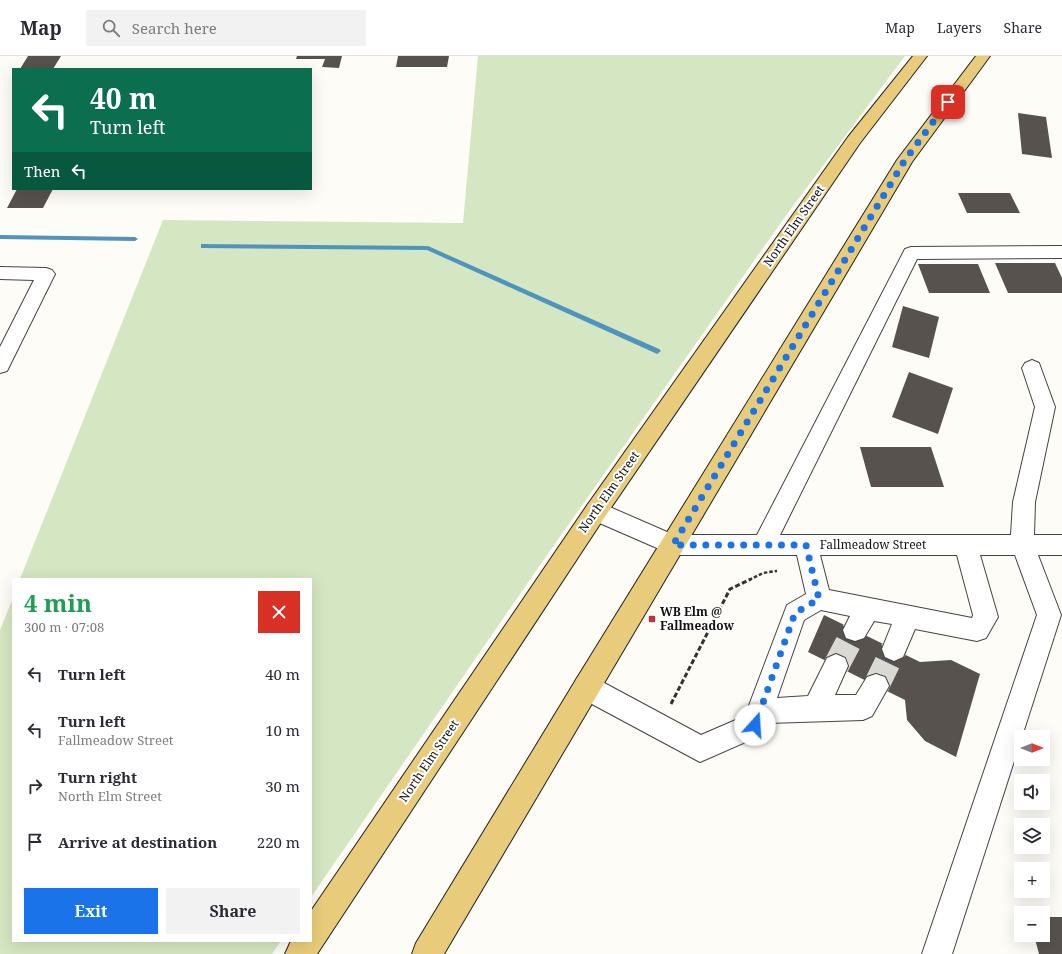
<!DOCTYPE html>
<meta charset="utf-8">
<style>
body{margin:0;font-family:"Noto Serif",serif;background:#f2f2f3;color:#2b2b33;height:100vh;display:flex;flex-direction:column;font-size:15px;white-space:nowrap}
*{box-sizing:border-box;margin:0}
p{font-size:13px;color:#7c7c81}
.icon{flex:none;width:22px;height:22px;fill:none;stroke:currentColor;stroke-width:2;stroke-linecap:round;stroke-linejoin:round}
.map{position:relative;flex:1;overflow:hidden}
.sheet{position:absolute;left:12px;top:522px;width:300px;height:364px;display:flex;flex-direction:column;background:#fff;border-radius:0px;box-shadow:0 4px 16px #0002}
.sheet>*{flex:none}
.banner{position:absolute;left:12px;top:12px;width:300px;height:122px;border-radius:0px;box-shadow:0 4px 16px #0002;background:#0b6e4f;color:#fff;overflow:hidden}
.needle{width:26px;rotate:90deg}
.buttons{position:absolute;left:1014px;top:674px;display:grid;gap:8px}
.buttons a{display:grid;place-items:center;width:36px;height:36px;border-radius:0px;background:#fff;box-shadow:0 4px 16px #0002;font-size:20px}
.pin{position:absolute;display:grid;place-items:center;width:34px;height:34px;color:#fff;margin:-17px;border-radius:8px;box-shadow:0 2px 6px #0006}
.me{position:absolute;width:44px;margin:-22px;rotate:19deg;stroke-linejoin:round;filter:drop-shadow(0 0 3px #0008)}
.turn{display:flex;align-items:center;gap:14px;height:84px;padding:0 12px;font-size:18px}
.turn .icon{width:52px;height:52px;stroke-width:2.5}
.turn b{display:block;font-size:28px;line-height:34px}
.then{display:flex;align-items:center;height:38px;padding:0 12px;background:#0003;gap:8px;font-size:15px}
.round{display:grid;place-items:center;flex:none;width:42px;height:42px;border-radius:0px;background:#f2f2f3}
.overview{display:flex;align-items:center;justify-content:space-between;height:68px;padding:0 12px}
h1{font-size:24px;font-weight:700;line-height:30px;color:#1e9e55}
.action{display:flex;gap:8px;margin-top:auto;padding:8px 12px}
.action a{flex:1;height:46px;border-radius:0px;background:#1a73e8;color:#fff;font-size:16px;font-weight:700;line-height:46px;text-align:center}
.action a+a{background:#f2f2f3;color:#2b2b33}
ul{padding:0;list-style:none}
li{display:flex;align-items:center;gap:12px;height:56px;padding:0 12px}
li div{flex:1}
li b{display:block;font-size:15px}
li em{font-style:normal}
header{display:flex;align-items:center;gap:24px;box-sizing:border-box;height:56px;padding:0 20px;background:#fff;border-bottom:1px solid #e1e1e2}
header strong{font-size:19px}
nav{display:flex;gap:22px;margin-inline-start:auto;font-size:14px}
.search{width:280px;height:36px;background:#f2f2f3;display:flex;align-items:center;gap:10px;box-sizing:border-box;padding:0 14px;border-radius:0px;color:#7c7c81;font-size:15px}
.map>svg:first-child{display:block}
</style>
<header>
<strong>Map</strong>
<div class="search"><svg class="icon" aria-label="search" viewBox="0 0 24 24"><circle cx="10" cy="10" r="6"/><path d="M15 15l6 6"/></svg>Search here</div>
<nav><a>Map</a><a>Layers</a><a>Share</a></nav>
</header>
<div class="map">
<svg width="1062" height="898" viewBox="0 0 1062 898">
<rect width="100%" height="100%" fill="#fefcf6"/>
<path fill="#d5e6c2" d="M478 0H905L787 158 547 499 311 841V523H20L163 164 463 167Z
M13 542V885H281L272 898H0V574Z"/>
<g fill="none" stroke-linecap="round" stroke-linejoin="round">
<path fill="#4f94be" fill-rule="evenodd" d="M0 179 135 181 138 183 135 185 0 183Z
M201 188 428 190 659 293 661 295 657 298 655 297 427 194 203 192H201Z"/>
</g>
<path fill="#58524e" d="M28 0H61L53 13H20Z
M297 0H342L339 12 322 11 325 3H296Z
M398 0H449L447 11H396Z
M1018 57 1046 61 1052 102 1022 98Z
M17 133H53L43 152H7Z
M958 137H1010L1020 157H967Z
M995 207H1055L1062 222V237H1008Z
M918 208H978L990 237H929Z
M903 250 939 261 929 302 892 291Z
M909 316 953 332 938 378 892 361Z
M860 391H931L944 431H871Z
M824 559 920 606 951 604 980 618 956 701 925 685 907 664 905 644 808 596Z
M1043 861H1062V898H1039L1034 879H1043Z"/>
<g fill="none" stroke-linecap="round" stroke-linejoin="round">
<path stroke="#dad9d4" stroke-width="26" stroke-dasharray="26 13" stroke-linecap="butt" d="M836 610 855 574
M876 630 894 593"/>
<defs>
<path id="minor" d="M1062 190V202L917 203 780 479H1011L1013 446 1035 351 1022 312 1025 307 1032 304 1039 307 1055 351 1035 446 1034 479H1062V499H1038L1061 559 952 898H922L1037 559 1015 499H980L998 561 986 582 977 585 915 573 903 601 894 605 885 601 882 593 892 568 874 565 864 582 855 585 846 582 843 574 850 560 821 554 804 564 777 642 808 640 827 602 836 598 845 602 848 610 835 639H856L867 621 876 618 885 621 889 630 872 660 863 664 768 667 764 678 700 706 577 640 573 631 577 622 586 619 595 622 701 679 745 660 787 549 806 538 797 499H673L588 462 585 455 588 448 596 445 674 479H757L905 193 911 191ZM820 499H957L973 559 972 562 829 534Z
M0 211 46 212 52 214 55 218 7 315 0 317V291L34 224 0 223Z"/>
<path id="major" d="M913 0H927L860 87 604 462 317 898H285L291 885H311V855L588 448 848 81Z
M976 0H990L912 106 444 898H412L416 887 577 622 897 104Z"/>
</defs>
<use href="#minor" stroke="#444" stroke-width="2"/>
<use href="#major" stroke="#222" stroke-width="2"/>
<path stroke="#333" stroke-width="2.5" stroke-dasharray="3.5 2" stroke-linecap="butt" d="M749 524 763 517 777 515"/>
<path stroke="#333" stroke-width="3" stroke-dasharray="5 2.5" stroke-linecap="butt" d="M671 648 730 533 751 523"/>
<use href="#minor" fill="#fff" fill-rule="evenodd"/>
<use href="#major" fill="#e9cc7b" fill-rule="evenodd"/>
</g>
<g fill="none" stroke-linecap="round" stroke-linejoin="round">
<path stroke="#1a73e8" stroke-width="7" stroke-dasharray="0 12.6" d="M755 669 795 557 819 543 806 489H673L905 104 948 46"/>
</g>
<rect fill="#b23840" stroke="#fff" stroke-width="1.5" x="648" y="559" width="8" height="8" rx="2"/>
<g text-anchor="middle" stroke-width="4" stroke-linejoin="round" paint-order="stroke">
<g font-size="12" fill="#111" stroke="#fff">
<text transform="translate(794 170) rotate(-55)" y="4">North Elm Street</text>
<text transform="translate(609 436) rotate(-55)" y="4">North Elm Street</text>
<text x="873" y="493">Fallmeadow Street</text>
<text transform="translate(429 705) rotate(-56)" y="4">North Elm Street</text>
</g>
<g font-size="12" font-weight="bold" fill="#111" stroke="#fff" text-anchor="start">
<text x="660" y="560">WB Elm @<tspan x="660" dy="14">Fallmeadow</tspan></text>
</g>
</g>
</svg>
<div class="buttons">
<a><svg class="needle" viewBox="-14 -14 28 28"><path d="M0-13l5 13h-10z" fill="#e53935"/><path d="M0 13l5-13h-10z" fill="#7c7c81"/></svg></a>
<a><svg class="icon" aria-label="sound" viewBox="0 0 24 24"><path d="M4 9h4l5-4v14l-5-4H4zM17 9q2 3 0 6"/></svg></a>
<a><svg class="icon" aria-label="layers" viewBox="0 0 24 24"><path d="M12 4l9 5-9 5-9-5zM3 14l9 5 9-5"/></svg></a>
<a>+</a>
<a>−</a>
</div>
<div class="pin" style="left:948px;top:46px;background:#d93025"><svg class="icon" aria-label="arrive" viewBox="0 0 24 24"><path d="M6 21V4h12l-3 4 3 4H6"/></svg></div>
<svg class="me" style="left:755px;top:669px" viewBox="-20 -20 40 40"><circle r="19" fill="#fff"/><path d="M0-13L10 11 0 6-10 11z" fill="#1a73e8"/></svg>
<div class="banner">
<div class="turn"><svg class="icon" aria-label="left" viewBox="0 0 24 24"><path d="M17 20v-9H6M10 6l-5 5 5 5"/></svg><div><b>40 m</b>Turn left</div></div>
<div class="then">Then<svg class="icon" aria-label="left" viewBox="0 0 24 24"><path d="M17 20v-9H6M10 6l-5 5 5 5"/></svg></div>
</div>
<section class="sheet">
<div class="overview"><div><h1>4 min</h1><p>300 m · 07:08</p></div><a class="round" style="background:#d93025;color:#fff"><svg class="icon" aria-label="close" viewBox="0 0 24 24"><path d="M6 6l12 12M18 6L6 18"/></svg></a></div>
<ul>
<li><svg class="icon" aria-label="left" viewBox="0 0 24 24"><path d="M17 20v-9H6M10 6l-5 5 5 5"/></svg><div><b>Turn left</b></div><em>40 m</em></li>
<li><svg class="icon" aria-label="left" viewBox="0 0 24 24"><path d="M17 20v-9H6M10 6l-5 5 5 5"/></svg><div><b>Turn left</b><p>Fallmeadow Street</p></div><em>10 m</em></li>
<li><svg class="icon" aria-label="right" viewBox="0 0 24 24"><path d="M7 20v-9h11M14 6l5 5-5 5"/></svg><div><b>Turn right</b><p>North Elm Street</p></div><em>30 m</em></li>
<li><svg class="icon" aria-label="arrive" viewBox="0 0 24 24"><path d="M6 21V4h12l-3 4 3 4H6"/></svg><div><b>Arrive at destination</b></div><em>220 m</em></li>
</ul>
<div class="action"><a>Exit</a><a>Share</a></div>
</section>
</div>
